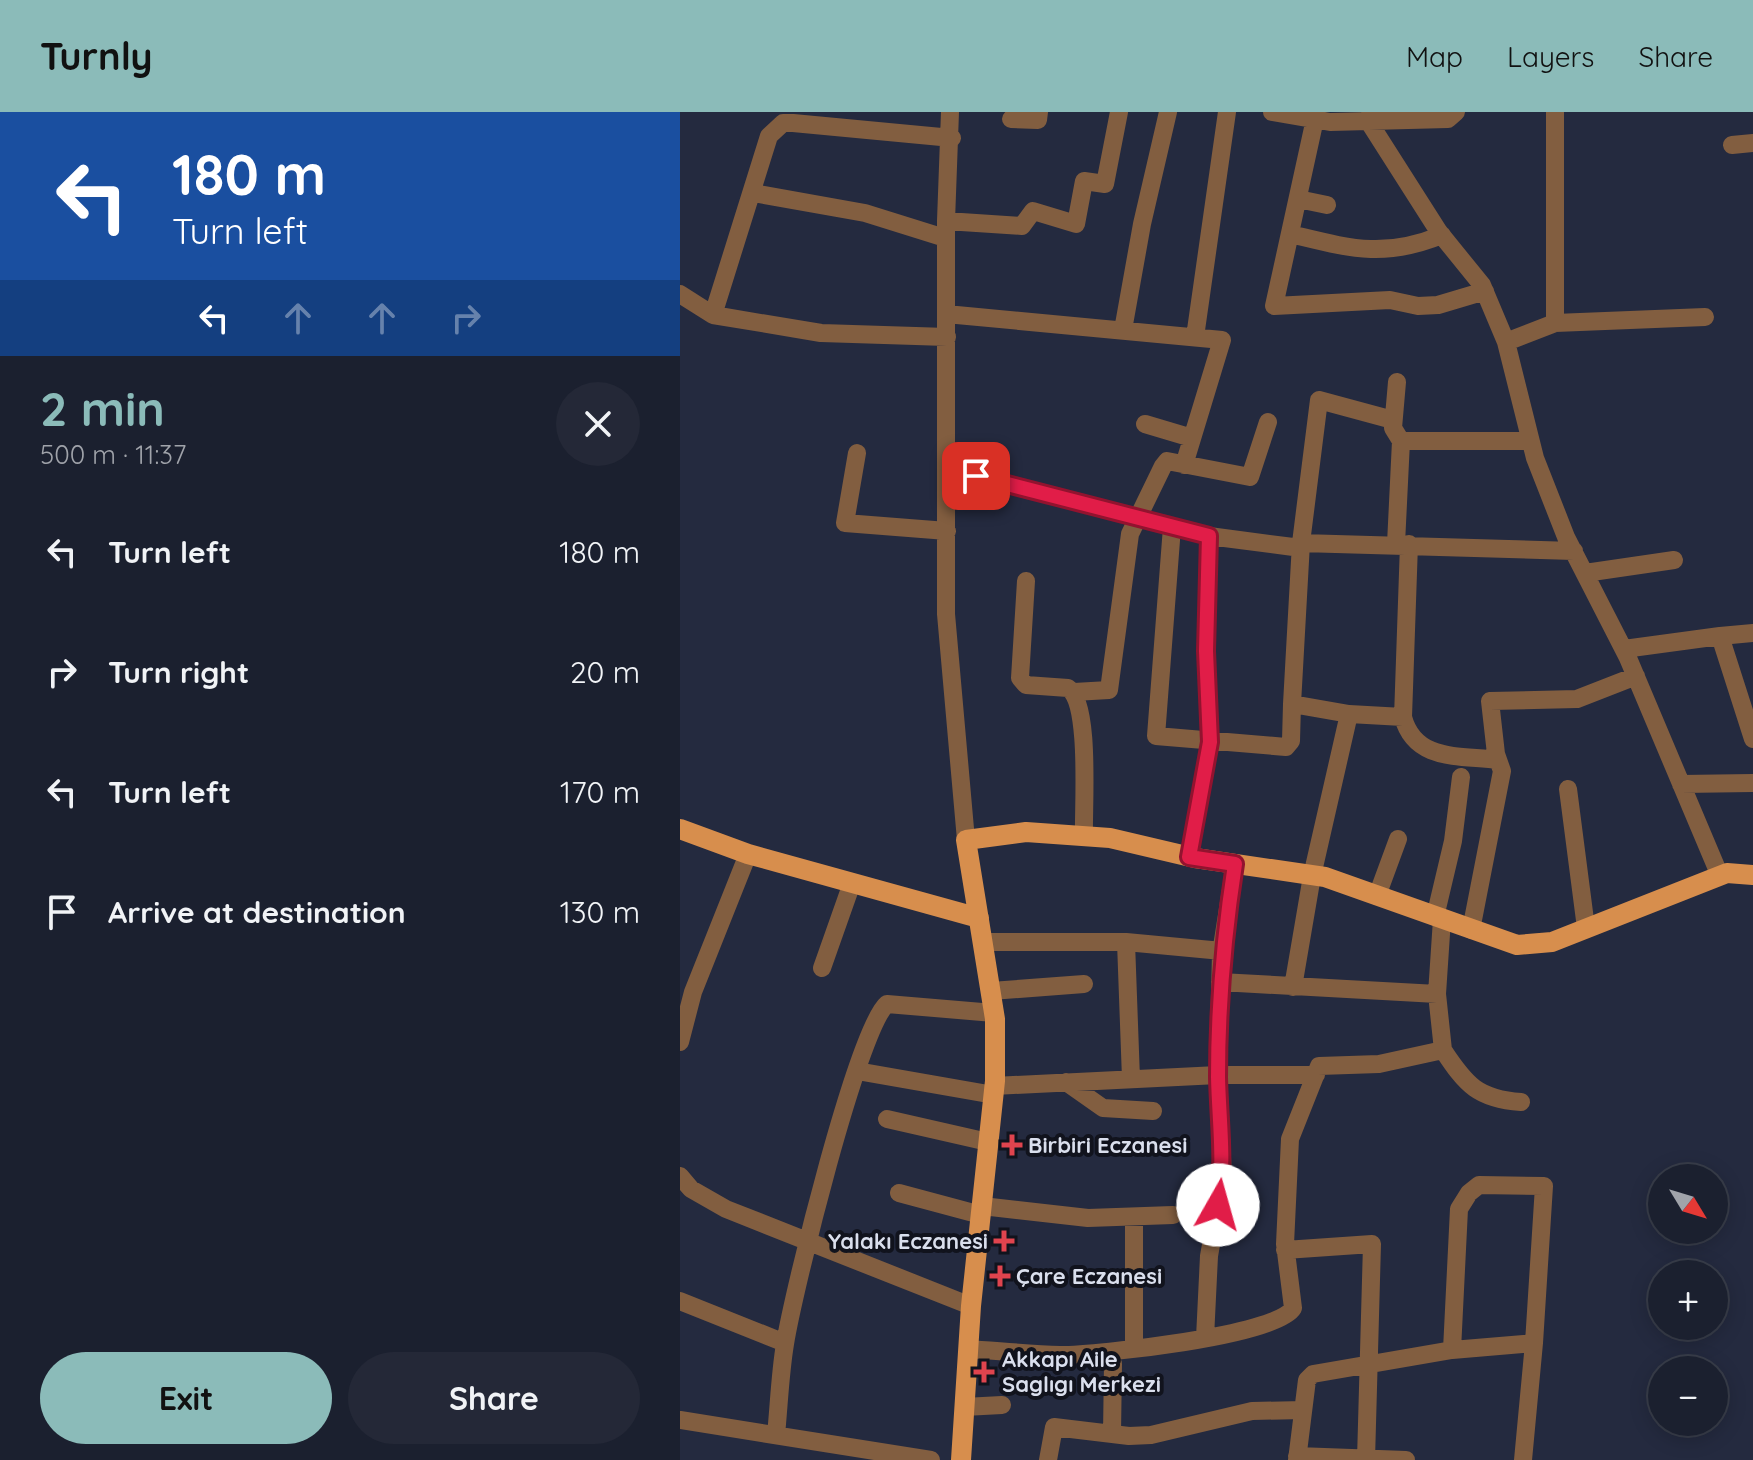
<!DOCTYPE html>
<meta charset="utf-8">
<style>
body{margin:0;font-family:Quicksand,sans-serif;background:#242837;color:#f1f3f6;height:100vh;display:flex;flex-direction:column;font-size:30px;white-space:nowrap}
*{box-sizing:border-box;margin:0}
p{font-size:26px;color:#a0a3aa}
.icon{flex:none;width:44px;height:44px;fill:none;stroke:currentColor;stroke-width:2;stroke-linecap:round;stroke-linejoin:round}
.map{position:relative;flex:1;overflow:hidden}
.side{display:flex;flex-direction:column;background:#1b202f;width:680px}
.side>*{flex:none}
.hud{background:#1a4fa0;color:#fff;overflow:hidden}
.needle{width:52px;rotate:128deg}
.buttons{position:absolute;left:968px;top:1052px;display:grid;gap:16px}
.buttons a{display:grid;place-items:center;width:80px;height:80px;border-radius:50%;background:#1b202f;box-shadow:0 4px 20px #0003,0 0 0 2px #393e4b;font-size:40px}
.pin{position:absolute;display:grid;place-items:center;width:68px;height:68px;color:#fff;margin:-34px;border-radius:16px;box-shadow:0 4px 12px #0006}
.me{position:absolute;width:88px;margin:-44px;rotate:7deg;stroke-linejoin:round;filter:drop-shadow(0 0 6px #0008)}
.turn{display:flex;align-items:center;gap:28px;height:168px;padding:0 40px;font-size:36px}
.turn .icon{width:104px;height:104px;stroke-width:2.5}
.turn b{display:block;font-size:56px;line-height:68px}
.lanes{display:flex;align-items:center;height:76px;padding:0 40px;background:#0003;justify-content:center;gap:40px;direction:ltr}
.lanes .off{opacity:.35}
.round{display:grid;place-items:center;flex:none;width:84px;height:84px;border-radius:42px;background:#242837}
.summary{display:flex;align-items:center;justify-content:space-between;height:136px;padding:0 40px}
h1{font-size:48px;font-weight:700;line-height:60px;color:#8bbbb9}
.cta{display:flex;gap:16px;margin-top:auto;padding:16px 40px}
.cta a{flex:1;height:92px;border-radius:48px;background:#8bbbb9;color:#111;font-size:32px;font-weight:700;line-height:92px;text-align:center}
.cta a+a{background:#242837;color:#f1f3f6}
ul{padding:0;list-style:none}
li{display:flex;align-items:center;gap:24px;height:120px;padding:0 40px}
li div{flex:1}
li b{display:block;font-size:30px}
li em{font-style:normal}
header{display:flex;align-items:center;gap:48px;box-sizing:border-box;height:112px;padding:0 40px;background:#8bbbb9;color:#111}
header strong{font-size:38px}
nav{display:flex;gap:44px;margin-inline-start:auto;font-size:28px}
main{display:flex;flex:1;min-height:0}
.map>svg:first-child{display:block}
</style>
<header>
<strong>Turnly</strong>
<nav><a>Map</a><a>Layers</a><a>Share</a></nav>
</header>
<main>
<section class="side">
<div class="hud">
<div class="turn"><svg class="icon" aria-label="left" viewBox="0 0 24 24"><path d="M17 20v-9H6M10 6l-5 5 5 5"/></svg><div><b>180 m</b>Turn left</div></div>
<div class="lanes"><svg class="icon" aria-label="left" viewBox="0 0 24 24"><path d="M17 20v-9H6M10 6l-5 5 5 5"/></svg><svg class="icon off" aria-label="ahead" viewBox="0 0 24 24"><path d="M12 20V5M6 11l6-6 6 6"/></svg><svg class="icon off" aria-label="ahead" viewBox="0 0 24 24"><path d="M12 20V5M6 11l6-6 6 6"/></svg><svg class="icon off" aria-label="right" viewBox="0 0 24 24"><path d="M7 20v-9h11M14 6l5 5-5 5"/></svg></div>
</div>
<div class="summary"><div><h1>2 min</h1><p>500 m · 11:37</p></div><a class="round"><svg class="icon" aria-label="close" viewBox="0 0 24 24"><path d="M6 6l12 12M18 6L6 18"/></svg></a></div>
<ul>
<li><svg class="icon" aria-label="left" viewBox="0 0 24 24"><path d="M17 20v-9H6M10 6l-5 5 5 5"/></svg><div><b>Turn left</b></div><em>180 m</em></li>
<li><svg class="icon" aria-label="right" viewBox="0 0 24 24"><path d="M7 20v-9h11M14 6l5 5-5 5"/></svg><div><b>Turn right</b></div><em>20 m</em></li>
<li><svg class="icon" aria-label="left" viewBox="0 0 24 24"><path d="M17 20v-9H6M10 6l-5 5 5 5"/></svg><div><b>Turn left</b></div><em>170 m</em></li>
<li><svg class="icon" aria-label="arrive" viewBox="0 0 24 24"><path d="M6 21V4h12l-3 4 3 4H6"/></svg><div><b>Arrive at destination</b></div><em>130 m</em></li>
</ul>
<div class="cta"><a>Exit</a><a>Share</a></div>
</section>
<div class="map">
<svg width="1073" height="1348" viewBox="0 0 1073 1348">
<rect width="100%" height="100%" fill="#242a3f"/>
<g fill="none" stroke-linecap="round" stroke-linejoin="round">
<path stroke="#825e40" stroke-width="18" d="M270 0 266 109V502L286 728
M592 0 650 10 768 7 776 0
M875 0V211
M331 7 358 8 359 0
M635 7 594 194 710 188 738 194 758 193 805 179
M687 7 759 120 802 173 826 230 855 346 886 425 948 546 1040 764
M1052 33 1073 31
M73 81 185 101 265 126
M618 87 647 93
M266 109 342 114 353 99 396 112 404 69 425 72 439 0
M610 122C669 136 703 147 762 123
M0 182 33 203 141 221 267 225
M266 202 542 228 504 353
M33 203 89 24 103 11H113L272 26
M443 218 462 112 488 0
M515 225 547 0
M826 230 875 211 1025 205
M465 312 512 326
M721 329H850
M177 341 165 411 267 419
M269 357 529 424 621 436
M492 415 476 624 606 635 611 629 612 592
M621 431 639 288 713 308
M716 432 721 329 713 316 717 270
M905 461 994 448
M346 469 340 566 346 573 388 576C411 591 403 696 404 724
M1073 521 1040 524 1073 627
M944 537 1040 524
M394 580 429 578 450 422 483 354 487 349 570 365 588 310
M669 602 612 592 621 431 894 439
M723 605 729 432
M1001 672 1073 671
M888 677 906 816
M509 745 530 630 526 539 529 424
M697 784 718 727
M755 805 773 729 781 665
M762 807 757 882 763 938
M791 818 822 659 816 642 810 589 897 587 956 564
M303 830H446
M142 856 172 771
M540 870 757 882
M613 875 632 764 669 602 723 605C735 650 780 643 818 648
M311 879 404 872
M0 930 13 880 68 742
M177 959 314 983
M451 967 446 830 542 839
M386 970 423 996 473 999
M314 974 538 963H636
M207 1007 308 1030
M0 1064 11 1077 46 1097 291 1194
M219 1081 301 1103
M302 1094 408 1106 493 1103
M454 1106V1237
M605 1138 692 1132 686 1348
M0 1189 105 1231
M525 1226 529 1144 543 1065 538 963 541 841 555 752
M288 1237C319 1239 350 1242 380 1243 417 1243 597 1224 613 1196L605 1132 610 1027 639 954 699 952 763 938C786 973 798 987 841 990
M772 1238 779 1097 789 1081 799 1073 864 1074 854 1231
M284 1295 322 1293
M0 1308 251 1348
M432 1322 433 1252
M96 1323C99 1293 100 1262 105 1232 113 1181 178 916 207 892L314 901
M617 1344 726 1348
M368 1348 374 1315 449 1324 471 1323 572 1299 623 1298
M617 1348 627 1268 633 1262 772 1238 854 1231 843 1348"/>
<path stroke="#d78e4d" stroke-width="20" d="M0 717 68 742 299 806
M281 1348 291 1194 315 969V907L286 728 346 720 430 726 515 746 645 765 837 833 872 830 1047 761 1073 763"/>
</g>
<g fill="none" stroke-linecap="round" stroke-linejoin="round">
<defs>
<path id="route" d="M296 364 529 424 526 539 530 630 509 745 555 752C544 823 538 893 538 965 539 1009 545 1049 538 1093"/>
</defs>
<use href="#route" stroke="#92132f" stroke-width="20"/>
<use href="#route" stroke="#e11d48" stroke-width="14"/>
</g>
<g fill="#e0444e" stroke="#11131d" stroke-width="3">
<path d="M328 1021h8v8h8v8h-8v8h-8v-8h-8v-8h8z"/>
<path d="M320 1117h8v8h8v8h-8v8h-8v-8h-8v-8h8z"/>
<path d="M316 1152h8v8h8v8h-8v8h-8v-8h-8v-8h8z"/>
<path d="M300 1248h8v8h8v8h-8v8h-8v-8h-8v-8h8z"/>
</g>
<g text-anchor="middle" stroke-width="8" stroke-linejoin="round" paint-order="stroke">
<g font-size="22" font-weight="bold" fill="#dadfed" stroke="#11131d" text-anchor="start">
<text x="348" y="1041">Birbiri Eczanesi</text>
<text x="308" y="1137" text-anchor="end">Yalakı Eczanesi</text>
<text x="336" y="1172">Çare Eczanesi</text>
<text x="322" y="1255">Akkapı Aile<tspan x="322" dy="25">Saglıgı Merkezi</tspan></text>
</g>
</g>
</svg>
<div class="buttons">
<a><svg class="needle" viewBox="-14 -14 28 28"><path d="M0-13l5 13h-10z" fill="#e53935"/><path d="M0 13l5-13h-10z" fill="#a0a3aa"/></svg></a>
<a>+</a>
<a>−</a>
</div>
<div class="pin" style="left:296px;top:364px;background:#d93025"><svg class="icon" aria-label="arrive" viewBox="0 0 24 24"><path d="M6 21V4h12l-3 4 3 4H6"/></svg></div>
<svg class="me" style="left:538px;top:1093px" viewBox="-20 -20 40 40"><circle r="19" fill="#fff"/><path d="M0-13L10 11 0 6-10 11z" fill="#e11d48"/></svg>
</div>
</main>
